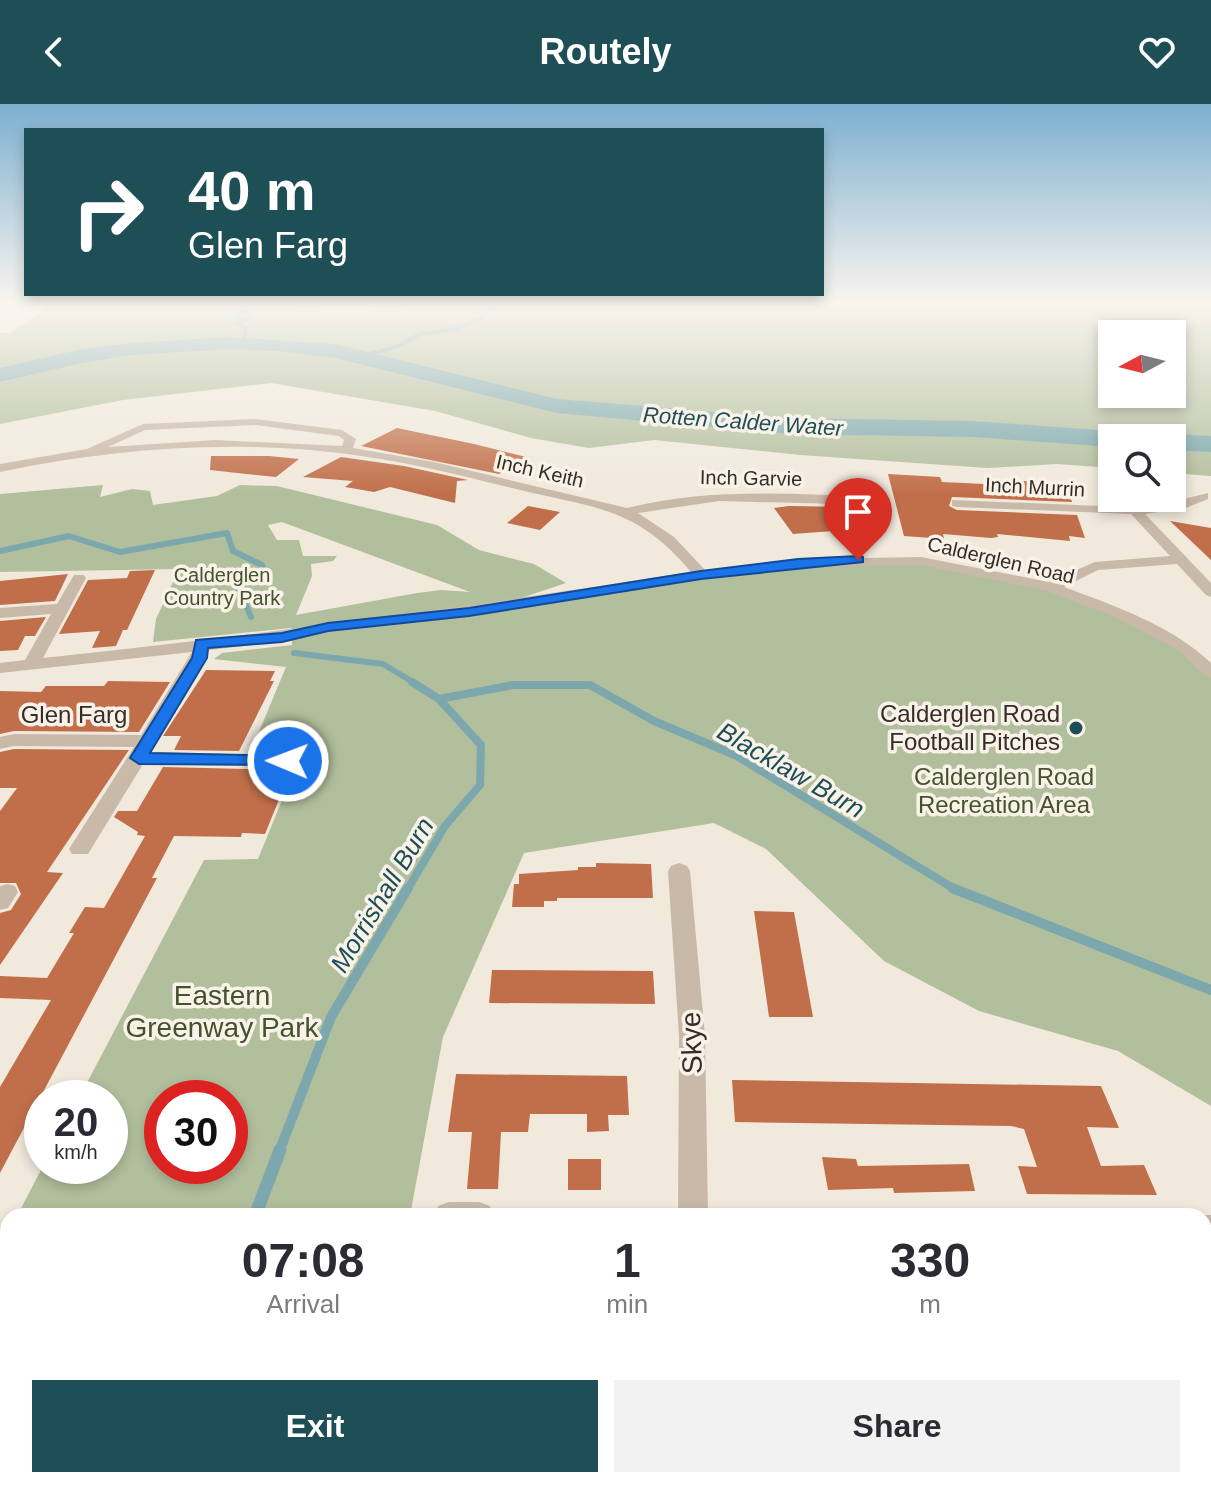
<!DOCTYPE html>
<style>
body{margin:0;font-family:Helvetica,sans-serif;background:#f2f2f3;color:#2b2b33;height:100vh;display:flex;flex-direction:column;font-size:30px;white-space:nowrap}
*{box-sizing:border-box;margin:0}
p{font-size:26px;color:#7c7c81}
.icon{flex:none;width:44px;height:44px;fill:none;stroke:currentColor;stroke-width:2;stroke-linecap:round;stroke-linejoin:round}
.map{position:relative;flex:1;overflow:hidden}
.details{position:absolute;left:0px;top:1104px;width:1212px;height:280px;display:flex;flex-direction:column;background:#fff;border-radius:24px 24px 0 0;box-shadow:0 4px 12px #0003}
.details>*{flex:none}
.guide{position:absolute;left:24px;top:24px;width:800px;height:168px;border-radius:0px;box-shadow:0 4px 12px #0003;background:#1f4f56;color:#fff;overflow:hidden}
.needle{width:52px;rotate:263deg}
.buttons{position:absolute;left:1098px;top:216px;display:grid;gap:16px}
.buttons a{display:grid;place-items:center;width:88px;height:88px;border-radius:0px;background:#fff;box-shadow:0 4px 12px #0003;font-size:40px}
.speed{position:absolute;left:24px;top:976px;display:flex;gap:16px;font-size:40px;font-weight:700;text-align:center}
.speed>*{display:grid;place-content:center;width:104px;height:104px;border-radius:50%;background:#fff;box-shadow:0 4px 12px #0003;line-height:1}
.speed small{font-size:20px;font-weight:400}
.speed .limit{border:12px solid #d22;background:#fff;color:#111}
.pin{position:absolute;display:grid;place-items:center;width:68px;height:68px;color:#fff;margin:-82px -34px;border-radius:50% 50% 50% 0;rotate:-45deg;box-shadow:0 0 8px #0007}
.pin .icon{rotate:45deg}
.me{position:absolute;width:88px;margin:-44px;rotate:271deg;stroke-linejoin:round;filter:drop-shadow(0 0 6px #0008)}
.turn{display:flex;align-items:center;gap:28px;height:168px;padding:0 32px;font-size:36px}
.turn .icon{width:104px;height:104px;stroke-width:2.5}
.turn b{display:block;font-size:56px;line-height:68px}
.eta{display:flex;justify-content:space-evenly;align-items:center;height:136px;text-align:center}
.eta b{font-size:48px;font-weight:700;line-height:56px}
.button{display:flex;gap:16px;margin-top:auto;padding:16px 32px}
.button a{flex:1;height:92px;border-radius:0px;background:#1f4f56;color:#fff;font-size:32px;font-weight:700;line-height:92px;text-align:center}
.button a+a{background:#f2f2f3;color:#2b2b33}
header{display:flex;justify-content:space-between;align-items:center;height:104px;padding:0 32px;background:#1f4f56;color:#fff;font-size:36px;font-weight:700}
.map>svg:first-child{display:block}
</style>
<header><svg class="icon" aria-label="back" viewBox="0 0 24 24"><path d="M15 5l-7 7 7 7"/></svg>Routely<svg class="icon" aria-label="heart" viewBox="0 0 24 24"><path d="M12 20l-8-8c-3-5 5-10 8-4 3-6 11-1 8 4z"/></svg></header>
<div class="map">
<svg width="1211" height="1384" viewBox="0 0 1211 1384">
<rect width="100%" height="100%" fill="#f1e9dc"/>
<path fill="#b2bf9d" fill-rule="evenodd" d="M57 197H276L271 200C324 214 379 207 434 203L442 197H1211V372L1172 369V334H1112V364L1057 360 988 364 800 351 654 336 589 344 531 334 435 307 271 279 123 296 0 320V229H10ZM1112 230H1172V290H1112Z
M103 381 100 393 132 385 150 387 153 401 217 392 240 381 277 382 437 421 479 446 534 460 566 479 521 494 798 459 921 457 1051 483 1186 544 1211 568V1002L1118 947 979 907 884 857 766 745 714 719 524 749 443 933 410 1112H17L43 1062H110V994H79L204 756 258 755 298 657 251 647 286 563 214 555 222 549 292 541 291 524 153 538 156 515 179 465 0 468V390ZM282 418 470 488 441 486 417 489 296 511 312 472 311 460 333 457 337 452H303L299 436H277L268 421ZM162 994H230V1062H162Z
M8 1129V1376H367L366 1384H0V1144Z"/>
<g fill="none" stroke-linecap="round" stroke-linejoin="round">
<path stroke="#7ca8ad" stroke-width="4" d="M235 219 248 215 244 205
M243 240 247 224 235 219 247 197
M361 253 398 242 420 230 455 225 481 215 489 204 485 199 491 197"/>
<path stroke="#7ca8ad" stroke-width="6" d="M0 447 69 432 120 448 227 429 233 447 262 461 265 467 238 484 251 513
M294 549 383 560 416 580"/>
<path stroke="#7ca8ad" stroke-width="8" d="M412 578 439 595 513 581H590L654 617 737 652 956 786
M407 786 445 722 480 681 481 641 439 595"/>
<path stroke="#7ca8ad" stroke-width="10" d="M952 784 1211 886
M279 1048 331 913 408 784"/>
<path stroke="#7ca8ad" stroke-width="13" d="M255 1112 280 1046
M141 1384 145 1376"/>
<path fill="#7ca8ad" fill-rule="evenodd" d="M229 233 335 240 557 295 789 314 973 317 1112 327 1121 329 1125 334H1112V343L973 333 789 330 557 309 335 254 279 247 229 245 131 251 82 259 0 278V264L82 245 131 239Z
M1172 330 1211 332V348L1172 346V334H1161Z"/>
</g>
<path fill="#c16f4a" d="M397 324 474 340 526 353 499 370 361 342Z
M211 352H269L299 355 276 373 210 366Z
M341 353 404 362 468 376 457 377 455 399 390 383 374 388 345 383 353 377 303 373Z
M888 370 940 373 942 378 985 380 998 379 996 376 1066 379 1072 398 952 393 949 402 957 406 1077 411 1085 434 1069 432 1070 437 997 430 998 433 991 434 943 430 944 435 904 432Z
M528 402 560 408 540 426 507 419Z
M789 402 850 403 858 432 834 431 833 427 793 430 774 404Z
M1170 417 1211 424V456Z
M155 466 127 526H123L116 542 92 544 100 527 59 530 88 476 127 474 130 467Z
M68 470 55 497 0 501V477Z
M46 513 35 532H25L18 546 0 547V517Z
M206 566 275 567 270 577H274L239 647 174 646 181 632H163Z
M108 577 170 578 139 628 14 627 0 630V587L41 588 46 582H104Z
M14 645 129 646 47 768 63 769 0 861V809L11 806 21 790 16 779H0V707L17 684H0V648Z
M163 663 291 666 265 730 242 729 241 733 174 732 152 774H157L0 1069V983L51 896 0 894V872L47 874 74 829H69L85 803 104 804 145 732 137 731 138 728 114 713 118 707H137Z
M596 759 651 760 653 794H557V797H544V803H512L514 780H519V770L578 766V763H596Z
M754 807 794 808 813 913H769Z
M492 866 653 867 655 900 489 899Z
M456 970 627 972 629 1011H608L609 1027 587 1028V1010H530L528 1028H501L498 1085H467L472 1028H448Z
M732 976 1101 982 1119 1024 1087 1023 1101 1062 1144 1061 1157 1091 1027 1090 1018 1062 1037 1063 1024 1025 1011 1022 735 1018Z
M822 1053 856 1055 858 1062 969 1060 975 1087 894 1089 893 1084 828 1086Z
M568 1055H601V1086H568Z"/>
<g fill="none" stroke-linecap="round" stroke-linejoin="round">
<path fill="#c9b9a9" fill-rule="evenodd" d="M255 315 342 326 356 335 353 344 434 358 627 404C710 383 793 390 878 393L884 397 878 401 719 397 638 409 674 433 705 466 798 455 921 453 1049 478 1095 458 1170 452 1131 410 957 403 952 402V396L1125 403 1159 401 1208 389V395L1186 404 1145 410 1211 479V493L1206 491 1177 460 1098 466 1064 483C1115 502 1171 521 1211 559V573L1205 572 1180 547 1113 512 1047 487 921 461 798 463 701 475 469 513 328 528 282 538 209 546 207 554 150 648 288 651 298 657 288 663 143 660 88 750H72L69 745 134 643 14 642 0 645V633L14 630 141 631 192 548 0 569V559L25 556 51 510 0 514V504L57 500 74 471H84L86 474 43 554C259 531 475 502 691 468 636 402 593 404 516 385 466 373 417 360 367 353 246 334 120 343 0 368V360L87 345 143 320ZM255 321 339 332 344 336 342 342 215 336 108 343 145 326Z
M679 759 687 762 690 767 705 932 708 1112H678L679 932 668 767 671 762Z
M7 780 15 782 18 788 8 804 0 806V782Z
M449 1098H479L490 1102 494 1112H434L438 1102Z
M1204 1111H1211V1141H1204Z"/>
</g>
<linearGradient id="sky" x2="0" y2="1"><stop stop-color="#7dafd0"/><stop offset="0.51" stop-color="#f9f5ef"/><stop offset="1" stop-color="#f9f5ef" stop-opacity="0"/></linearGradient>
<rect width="1211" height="390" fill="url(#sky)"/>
<path fill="#1a73e8" stroke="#114b97" stroke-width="2" d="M858 452 863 453V458L701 475 469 512 328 527 282 538 208 544 207 554 150 649 288 652 296 657 294 661 139 660 130 654 192 554 196 536 282 529 328 519 469 504 701 467 798 455Z"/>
<circle fill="#1f4f56" stroke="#f9f2e8" stroke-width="3" cx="1076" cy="624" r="8"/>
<g text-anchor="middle" stroke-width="7" stroke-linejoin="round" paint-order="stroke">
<g font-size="20" fill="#362d28" stroke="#f9f2e8">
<text transform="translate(540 367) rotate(13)" y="7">Inch Keith</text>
<text transform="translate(751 374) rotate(1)" y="7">Inch Garvie</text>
<text transform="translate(1035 383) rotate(3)" y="7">Inch Murrin</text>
<text transform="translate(1001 456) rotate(13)" y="7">Calderglen Road</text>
</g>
<g font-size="20" fill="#43532d" stroke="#f9f2e8">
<text x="222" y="478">Calderglen<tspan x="222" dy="23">Country Park</tspan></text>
</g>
<g font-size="22" font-style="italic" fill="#1f4f56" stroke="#f9f2e8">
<text transform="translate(743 317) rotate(4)" y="8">Rotten Calder Water</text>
</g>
<g font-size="24" fill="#362d28" stroke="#f9f2e8" text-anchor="end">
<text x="1060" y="618">Calderglen Road<tspan x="1060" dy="28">Football Pitches</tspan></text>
</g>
<g font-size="24" fill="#362d28" stroke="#f9f2e8">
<text x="74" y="619">Glen Farg</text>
</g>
<g font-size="24" fill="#43532d" stroke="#f9f2e8">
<text x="1004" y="681">Calderglen Road<tspan x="1004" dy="28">Recreation Area</tspan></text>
</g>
<g font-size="26" font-style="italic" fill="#1f4f56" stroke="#f9f2e8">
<text transform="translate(791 666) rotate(30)" y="9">Blacklaw Burn</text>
<text transform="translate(382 791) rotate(-59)" y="9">Morrishall Burn</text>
</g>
<g font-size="28" fill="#43532d" stroke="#f9f2e8">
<text x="222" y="901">Eastern<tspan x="222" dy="32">Greenway Park</tspan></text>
</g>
<g font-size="28" fill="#362d28" stroke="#f9f2e8">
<text transform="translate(691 939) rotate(-92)" y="10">Skye</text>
</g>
</g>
</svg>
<div class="buttons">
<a><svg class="needle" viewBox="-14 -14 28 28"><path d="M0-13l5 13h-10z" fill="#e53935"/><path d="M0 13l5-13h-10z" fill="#7c7c81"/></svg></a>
<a><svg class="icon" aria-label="search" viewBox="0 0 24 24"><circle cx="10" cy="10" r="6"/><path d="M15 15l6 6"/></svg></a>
</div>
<div class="speed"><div>20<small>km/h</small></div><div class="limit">30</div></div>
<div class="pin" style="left:858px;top:456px;background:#d93025"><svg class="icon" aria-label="arrive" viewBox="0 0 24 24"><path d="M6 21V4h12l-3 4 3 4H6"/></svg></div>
<svg class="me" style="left:288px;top:657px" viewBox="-20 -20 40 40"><circle r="17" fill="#1a73e8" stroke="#fff" stroke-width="3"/><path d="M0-11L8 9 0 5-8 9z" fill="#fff"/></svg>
<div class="guide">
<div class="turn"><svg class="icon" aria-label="right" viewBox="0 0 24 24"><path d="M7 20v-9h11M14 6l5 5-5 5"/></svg><div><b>40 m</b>Glen Farg</div></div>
</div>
<section class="details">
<div class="eta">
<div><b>07:08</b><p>Arrival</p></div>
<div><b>1</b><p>min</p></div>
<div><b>330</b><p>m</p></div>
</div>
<div class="button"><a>Exit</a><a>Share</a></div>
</section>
</div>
